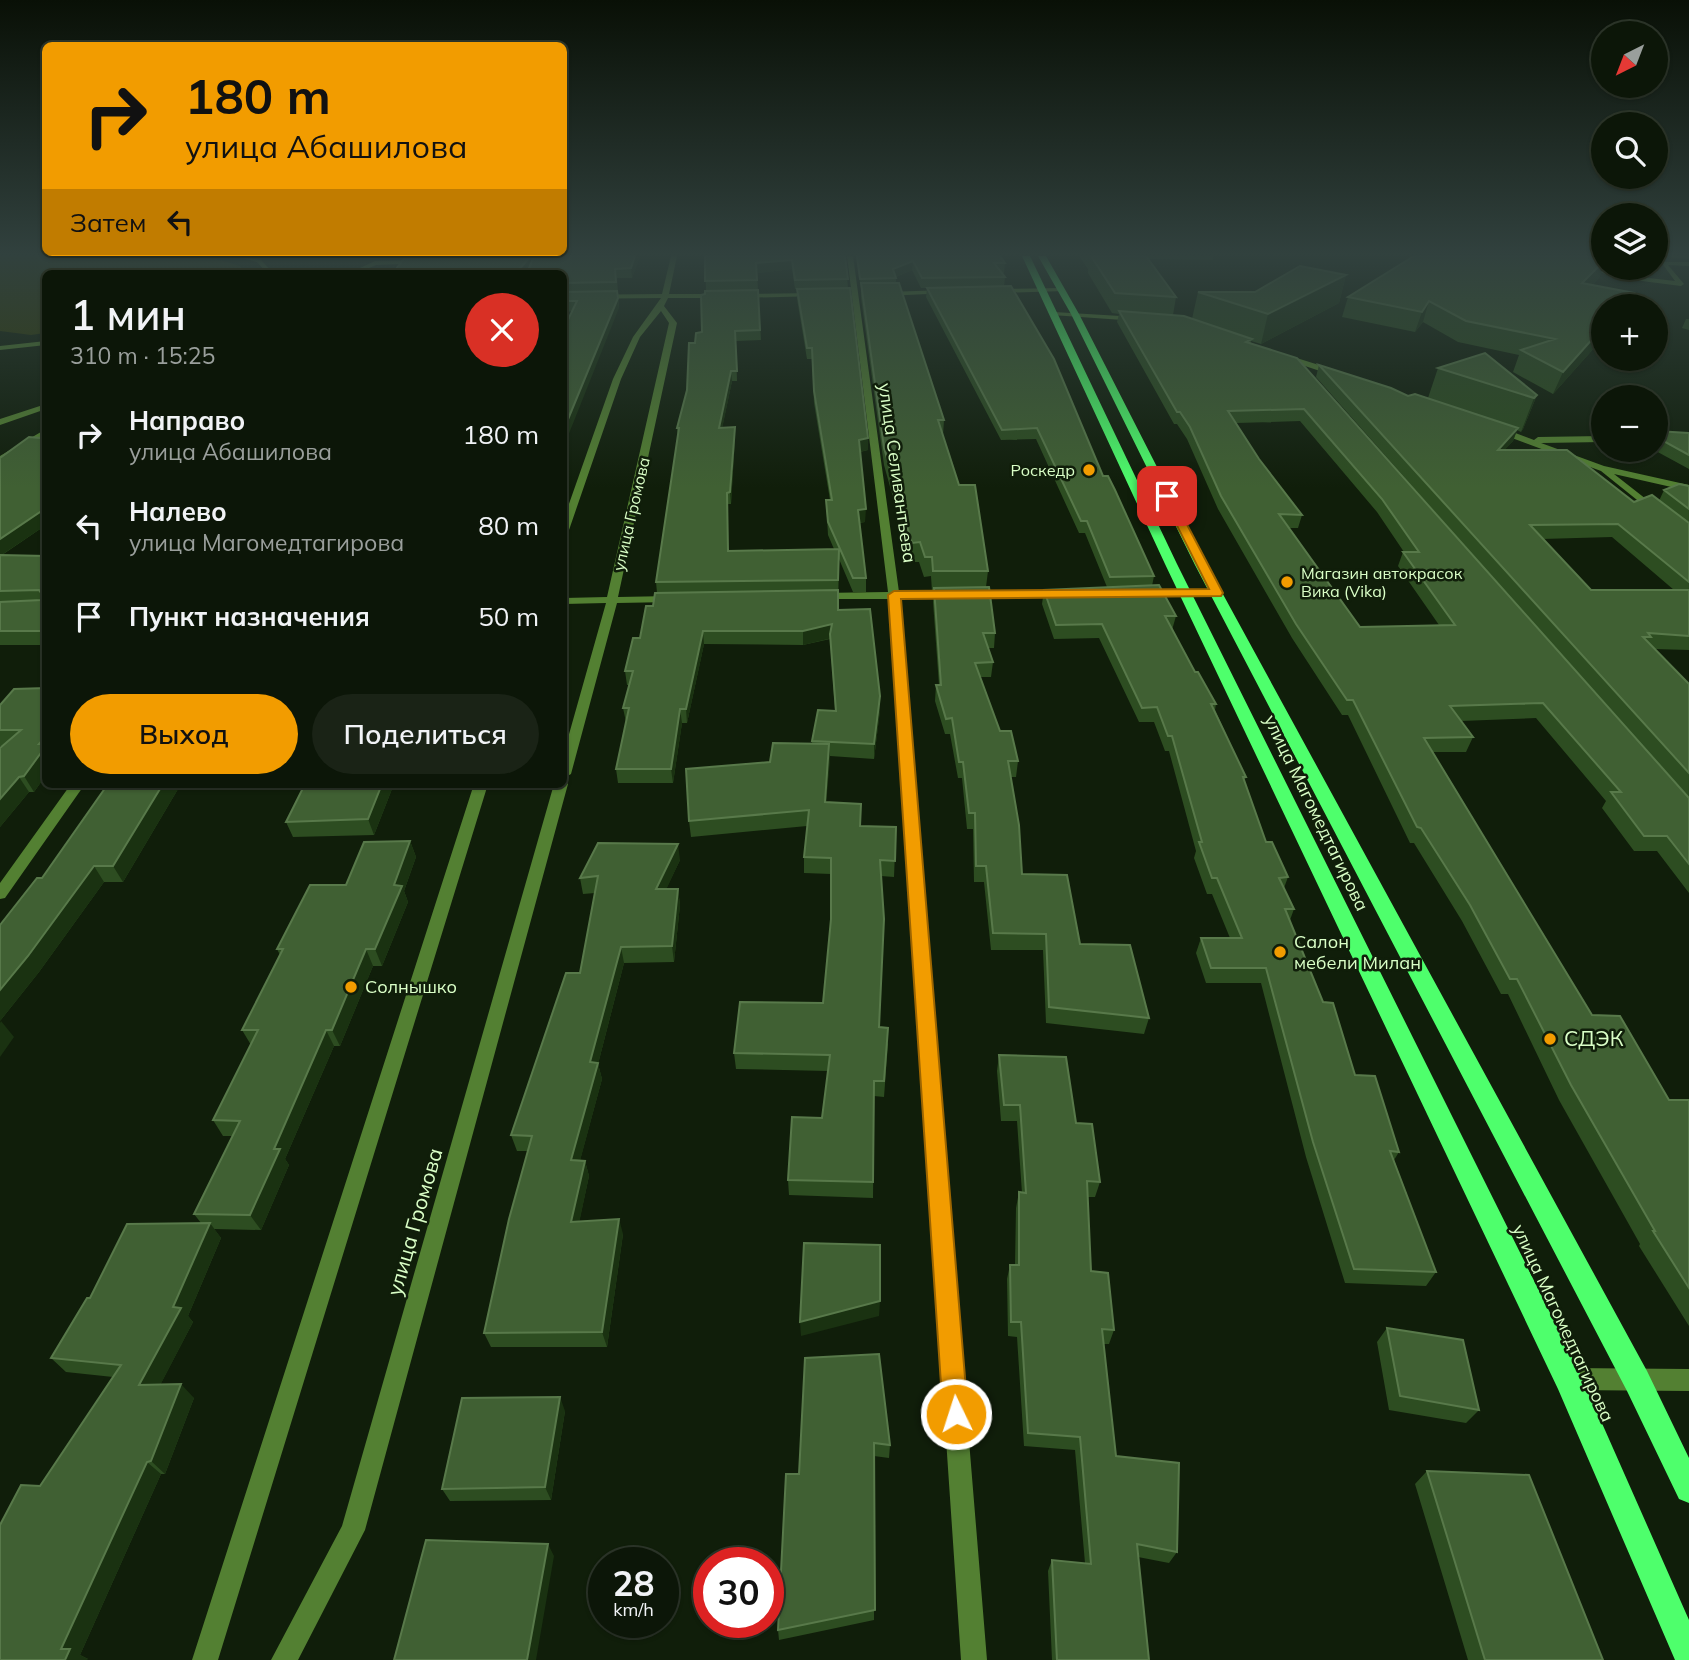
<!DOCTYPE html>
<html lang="ru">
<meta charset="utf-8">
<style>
body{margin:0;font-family:Mulish,sans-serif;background:#1a2316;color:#f1f3f6;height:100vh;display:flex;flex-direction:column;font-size:26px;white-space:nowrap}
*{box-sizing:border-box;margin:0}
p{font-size:23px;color:#9a9f9c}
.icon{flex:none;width:38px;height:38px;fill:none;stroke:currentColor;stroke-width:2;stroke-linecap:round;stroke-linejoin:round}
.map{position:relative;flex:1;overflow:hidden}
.details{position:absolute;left:42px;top:270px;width:525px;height:518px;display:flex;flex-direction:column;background:#0c1608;border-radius:10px;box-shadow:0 2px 5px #0004,0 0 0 2px #2c3529}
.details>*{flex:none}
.guide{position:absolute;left:42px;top:42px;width:525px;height:214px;border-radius:10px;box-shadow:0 2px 5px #0004,0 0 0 2px #2c3529;background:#f29c00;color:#111;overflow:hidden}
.needle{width:46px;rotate:222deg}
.fabs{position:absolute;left:1591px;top:21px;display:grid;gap:14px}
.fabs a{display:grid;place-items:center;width:77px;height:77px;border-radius:50%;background:#0c1608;box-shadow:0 2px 5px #0004,0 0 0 2px #2c3529;font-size:35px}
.speed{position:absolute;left:588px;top:1547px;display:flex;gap:14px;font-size:35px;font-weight:700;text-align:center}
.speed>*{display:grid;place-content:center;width:91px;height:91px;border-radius:50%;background:#0c1608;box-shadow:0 2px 5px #0004,0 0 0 2px #2c3529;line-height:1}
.speed small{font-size:18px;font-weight:400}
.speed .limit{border:10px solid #d22;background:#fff;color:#111}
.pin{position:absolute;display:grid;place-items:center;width:60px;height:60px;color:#fff;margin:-30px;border-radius:14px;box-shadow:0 4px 10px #0006}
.me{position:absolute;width:77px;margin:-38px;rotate:356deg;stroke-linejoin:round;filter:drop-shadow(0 0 5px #0008)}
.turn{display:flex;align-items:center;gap:24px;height:147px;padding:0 28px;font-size:32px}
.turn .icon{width:91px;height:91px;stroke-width:2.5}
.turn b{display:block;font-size:49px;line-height:60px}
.then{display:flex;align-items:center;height:66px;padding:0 28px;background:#0003;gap:14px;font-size:26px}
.round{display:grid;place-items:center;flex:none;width:74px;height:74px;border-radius:37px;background:#1a2316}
.overview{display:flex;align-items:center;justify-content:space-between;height:119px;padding:0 28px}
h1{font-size:42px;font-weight:600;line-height:52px}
.cta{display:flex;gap:14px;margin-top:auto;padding:14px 28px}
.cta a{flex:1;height:80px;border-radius:42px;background:#f29c00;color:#111;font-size:28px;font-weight:600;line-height:80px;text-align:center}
.cta a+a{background:#1a2316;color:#f1f3f6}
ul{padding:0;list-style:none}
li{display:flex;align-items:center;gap:21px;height:91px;padding:0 28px}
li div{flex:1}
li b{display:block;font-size:26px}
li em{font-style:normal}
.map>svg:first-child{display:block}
</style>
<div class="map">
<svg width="1689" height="1660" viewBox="0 0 1689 1660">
<rect width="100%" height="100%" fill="#101e0a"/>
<path fill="#323c05" d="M0 256H205L240 266 245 273H46L45 333 31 335 0 331Z"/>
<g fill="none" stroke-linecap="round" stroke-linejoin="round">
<path fill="#538032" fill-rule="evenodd" d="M235 256 261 260 273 273H267L257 262Z
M1568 256H1575L1614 274 1675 281 1661 262H1689V266L1668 265 1684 284 1681 286 1611 277Z
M46 341V345L0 350V346Z
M46 404V409L0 425V419Z"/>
<path fill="#538032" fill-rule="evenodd" d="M671 256H677L669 294H718L721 296 718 298H668L664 306 677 323 618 597 671 596 676 599 671 602 617 603 571 774 564 778V752L606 603 564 604V598L607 597 669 323 661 311 640 337 621 379 569 530 564 533V518L613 379 633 337 661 298 564 299V295L662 294Z
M847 256H853L899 592H951L956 595 951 598 900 599 987 1660H961L889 599H820L815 596 820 593 888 592Z
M421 260 423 263 376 265 357 273H349L375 261Z
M1063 288 1065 291 994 293 991 291 994 289Z
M946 290 948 293 886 296 883 294 886 292Z
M816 293 818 296 739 298 736 296 739 294Z
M1054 312 1137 317 1140 319 1137 321 1052 315Z
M1284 354 1338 371 1339 373 1332 375 1281 358V354Z
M1496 428H1502L1534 440 1538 437 1603 436V442L1541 443 1604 466 1689 485V491L1614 474 1660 510 1652 512 1601 471 1496 432Z
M46 429V435L0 463V456Z
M1146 590H1217L1222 593 1217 596 1142 595 1141 593Z
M1063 591 1067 592V596L971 598 966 595 971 592Z
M564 780 568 784 365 1530 298 1660H271L342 1526 554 784H564Z
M71 784H85L5 898 0 899V883Z
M474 784H488L218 1660H192Z
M1568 1368 1689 1369V1391L1568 1390 1560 1387 1557 1379 1560 1371Z"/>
<path fill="#4eff6c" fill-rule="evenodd" d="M1022 256H1030L1177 564 1578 1369 1689 1620V1660H1675L1558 1389 1165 564Z
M1038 256H1046L1079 314 1207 565 1647 1371 1689 1458V1503L1679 1499 1627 1391 1195 565 1071 314Z"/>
</g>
<path fill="#2d4d21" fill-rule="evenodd" d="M406 256H640L632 278H617L619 308 564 312V273L528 270 526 273Z
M705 256H845L848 288 868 438V450L860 452 865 522 859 523 866 578V592H853L839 559 838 610 880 710 874 759 830 756 826 802 861 826 896 827 894 877 881 876 879 1027 888 1044 884 1097 874 1096 873 1198 789 1195 788 1180 822 1118 828 1071 736 1069 734 1053 823 1003 831 919V874L804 873V857L807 826 691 837 689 821 770 762 812 744V741L835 711 830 639 803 645 704 644 687 723H682L673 783H618L616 769 626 722 623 708 629 685H627L625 671 640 638 653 606 657 593 656 582 678 437 677 428 687 390 695 343 702 332 758 290 761 340 736 341 737 381H732L722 428 735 427V438L731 504H727L728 551 834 549 828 535 826 500H830L814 403 812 359H807L797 299V289H795L792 269 757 273 758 290 706 291Z
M856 256H1000L1005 263 1004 273H1001L1005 277 1004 287 1103 476 1154 576 1152 586 1176 616 1172 630 1195 672 1216 704 1215 710 1246 777 1244 782 1266 842 1288 877 1284 888 1294 909 1290 920 1323 1002 1355 1075 1399 1152 1394 1160 1436 1272 1426 1286 1345 1283 1306 1157 1261 983H1206L1196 953 1201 938H1230L1212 894H1207L1194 858 1196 851 1169 751H1165L1154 722H1139L1099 638 1054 639 1042 604 1044 590 1107 587 1085 533H1079L1036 439 1001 440 926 297 927 288H921L912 270 896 277V283L944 420 943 435 988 571 986 587 995 633 994 648H988L993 662 991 677H980L1000 731 1018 761 1016 777H1011L1022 874 1080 944 1149 1018 1144 1034 1046 1023 1043 950H991L984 882H974L973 829H967L962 778H958L950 734H945L935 701 936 685H939L933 602 934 591H932L931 576 924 577 919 562H911L884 465 861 298V288Z
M1079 256H1213V260L1149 259 1176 297 1173 315 1192 319 1198 292H1255L1346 275 1339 303 1261 344 1251 341V344L1578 674 1316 377 1319 365 1408 396 1428 398 1438 368 1537 395 1523 429 1521 432 1517 430 1513 441 1504 450 1634 502 1659 501 1664 490 1689 486V650L1654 649 1689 684V893L1657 851H1634L1602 808 1606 801 1536 718 1461 721 1473 737 1466 752H1433L1592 1015 1669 1100H1689V1326L1639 1246 1640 1244 1559 1100 1508 994H1501L1462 921 1414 843H1410L1348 715H1342L1292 638 1218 509 1187 439 1177 424H1174L1117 322 1119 314 1112 313 1088 273V269ZM1300 421 1377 512 1404 552H1403L1398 566 1439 625 1360 627 1289 528H1298L1302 515 1259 459 1236 423ZM1612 537 1674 590H1591L1542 539Z
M1404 256H1590L1603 258V268L1599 278 1592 285 1634 293 1628 306H1603V338L1553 394 1513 372 1519 355 1458 342 1423 322 1415 332 1342 317 1348 297 1412 257Z
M1656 256H1689V259L1662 256 1660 259 1656 258Z
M1686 319H1689V330L1682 328Z
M1656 431 1689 433V469L1654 450H1656Z
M46 433V525L2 555 46 556V645H0V458L40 438Z
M46 688V775L34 792H29L0 827 2 746H0V705Z
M108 784H181L123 882H104L39 972 0 1021 42 878Z
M392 789 374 835 293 837 286 822Z
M410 841 416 857 404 891 408 902 382 966H373L340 1046H334L285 1159 289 1165 261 1230 214 1229 221 1238 188 1316 193 1322 160 1385 194 1398 165 1474H161L80 1655 88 1659 0 1660 40 1486 113 1377 66 1372 51 1358 90 1298 201 1223 194 1214 232 1136H223L213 1120 251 1045 242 1030 280 955 277 949 346 885Z
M680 860 666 889H678L680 905 674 962 624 963 598 1064 602 1079 580 1160 585 1161 589 1176 579 1222 623 1234 607 1347H491L484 1333 528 1151H517L511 1135 580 973 595 893 583 894 580 878Z
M999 1055 1076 1123 1100 1182 1095 1197H1088L1091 1271 1114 1330 1109 1344H1103L1116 1456 1177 1552 1169 1563 1138 1557 1149 1660H1052L1048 1571 1052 1560 1085 1563 1075 1450 1024 1446 1017 1337 1008 1336 1007 1279 1010 1265H1015L1016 1208 1019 1192 1022 1193 1017 1121H1001L997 1071Z
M1387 1328 1479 1410 1466 1423 1389 1410 1377 1342Z
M805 1358 890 1445 889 1458 874 1456V1620L779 1640 778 1630 799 1474Z
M565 1411 551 1500 450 1501 442 1489Z
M1427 1471 1603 1660H1468L1415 1484Z"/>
<path fill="#1a3211" d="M531 256H537L538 258 526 273H516Z
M635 256H640L632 278 631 268Z
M792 260V269L757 273 756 263Z
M913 261 912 270 893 278V269Z
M1603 262V268L1599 278 1574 302 1582 283Z
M1346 275 1339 303 1261 344 1268 314Z
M617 291 619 308 564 446V429Z
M1634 293 1628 306H1622Z
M1429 301 1423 322 1415 332 1422 312Z
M1603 327V338L1553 394 1563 372Z
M731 371 732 381 720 439 719 428Z
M1537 395 1523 429 1521 432 1534 398Z
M735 427V438L731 504 730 492Z
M1518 428 1513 441 1493 463 1498 450Z
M868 438V450L859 452V440Z
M46 508V525L0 556V539Z
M866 509 865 522 858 523V510Z
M832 624V638L803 645V631Z
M703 631 704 644 687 723 686 709Z
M880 696V710L874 759V744Z
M680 709 682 723 673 783 671 769Z
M46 736V775L34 792 24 776 39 744Z
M829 744 830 760 825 818V802Z
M19 777 29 792 0 827V799Z
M163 784H181L123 882 113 866Z
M382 784H390L392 789 374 835 368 819Z
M410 841 416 857 404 891 408 902 382 966 375 949 394 885Z
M678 844 680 860 659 905 656 889Z
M94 866 104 882 39 972 0 1021V990Z
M678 889 680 905 674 962 672 946Z
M621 947 624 963 598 1064 602 1079 576 1176 571 1160 590 1062Z
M366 949 373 966 340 1046 332 1030Z
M1 1021 14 1037 0 1057V1023Z
M326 1030 334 1046 285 1159 289 1165 261 1230 250 1215 274 1149Z
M585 1161 589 1176 576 1238 571 1222Z
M619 1219 623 1234 607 1347 602 1332Z
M210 1223 221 1238 188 1316 193 1322 153 1399 139 1385Z
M880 1301 879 1316 801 1336 800 1322Z
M181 1384 194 1398 165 1474 151 1461Z
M560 1397 565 1411 551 1500 545 1487Z
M147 1462 161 1474 80 1655 88 1659 87 1660H65L61 1649Z
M548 1544 554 1556 536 1660H527Z"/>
<path fill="#406033" stroke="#58794a" stroke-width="2" fill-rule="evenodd" d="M406 256H531L516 273H393Z
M534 256H635L631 268 615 269 616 282 564 283V273H527Z
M705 256H845L848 279 795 280 792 260 756 263 757 280 705 281Z
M857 256H1000L1005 263H994L1005 277 922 278 913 261 893 269 896 278 860 279Z
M1091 256H1146L1176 297 1115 293Z
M1414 256H1590L1603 258V262L1582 283 1634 293 1622 306H1603V327L1563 372 1521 350 1555 339 1466 321 1429 301 1422 312 1348 297Z
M1300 266 1346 275 1268 314 1198 292H1255Z
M861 283H899L944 420H938L959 485H975L988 571H933L932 557H925L920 542 912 543 884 448Z
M1011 286 1054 359 1103 476H1108L1115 490 1154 576 1110 577 1087 521H1081L1037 428 1002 430 927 288Z
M850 288 868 438 859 440 866 509 858 510 866 578H853L828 522 826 500H832L814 391 812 348H807L797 289Z
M758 290 760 330 735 331 737 371H731L719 428 735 427 730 492 727 493 728 551 839 549 838 580 656 582 679 428H677L687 390 689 343H695L696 333 702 332 701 295 705 294V291Z
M617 291 618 298 564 429V328L577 301H564V292Z
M1119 311 1184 316 1252 339 1246 342 1297 358 1689 798V864L1667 836H1644L1611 792H1621L1543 703 1450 706 1473 737 1424 738 1592 1015 1620 1016 1669 1100H1689V1288L1653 1231H1655L1571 1085 1517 979H1510L1470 905 1421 828 1417 827 1353 700H1347L1296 624 1221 496 1190 427 1180 412H1177ZM1304 409 1382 499 1419 552H1403L1455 625 1360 627 1279 514 1302 515 1259 459 1228 411Z
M1485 353 1537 395 1534 398 1438 368Z
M1319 365 1391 388 1408 396 1415 394 1518 428 1498 450H1567L1634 502 1652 495 1689 523V582L1618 524 1530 525 1591 590H1689V636L1648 633 1651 637H1643L1689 684V773Z
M1656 431 1689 433V455L1656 437Z
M46 433V508L0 539V458L29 437 40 438Z
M1679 484 1689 486V509L1664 490Z
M0 555 46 556V631H0V602L41 600V593L39 590 0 591Z
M1159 585 1176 616H1165L1195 672H1198L1216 704H1211L1246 777H1243L1266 842H1272L1288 877 1279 878 1294 909H1285L1323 1002 1333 1003 1355 1075 1375 1076 1399 1152 1390 1151 1436 1272 1354 1269 1313 1142 1266 968H1211L1201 938H1242L1217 878H1212L1199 842H1202L1172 736H1168L1157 707 1142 708 1102 624 1056 625 1044 590Z
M989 587 995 633H983L993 662 975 663 1000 731H1011L1018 761H1008L1019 825 1022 874 1067 875 1080 944 1130 945 1149 1018 1049 1007 1046 934 993 933 986 866H976L975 813H969L963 762H959L952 718 946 719 936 685H941L934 588Z
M838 590V610L870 609 880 696 874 744 812 741 818 710 836 711 830 634 832 624 803 631H703L686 709H680L671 769H616L629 708H623L633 671H625L633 638H640L646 606H653L655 593Z
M46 688V736L39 744H46V746L24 776 19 777 0 799V748L21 730H0V705L14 689Z
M773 743 829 744 825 802 861 804 860 826 896 827 895 861 880 860 884 919 879 1027 888 1028 884 1081H874L873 1182 788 1180 792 1117 822 1118 830 1055 734 1053 740 1002 823 1003 831 919V858L804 857 809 810 689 821 686 769 770 762Z
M108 784H163L113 866H94L28 956 0 990V925L37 878H42Z
M305 784H382L368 819 286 822Z
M410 841 394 885 402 886 375 949H366L332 1030H326L274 1149H280L250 1215 194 1214 240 1121 213 1120 258 1030H242L283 949H277L310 885H346L364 842Z
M598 843 678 844 656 889H678L672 946 621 947 590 1062 598 1063 571 1160 585 1161 571 1222 619 1219 602 1332 484 1333 509 1219 532 1136 511 1135 566 973H580L598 876 580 878Z
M999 1055 1066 1057 1076 1123 1092 1124 1100 1182 1087 1181 1091 1271 1108 1273 1114 1330 1102 1329 1116 1456 1179 1463 1177 1552 1137 1544 1149 1660H1057L1052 1560 1091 1564 1080 1437 1028 1433 1021 1322H1011L1010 1265H1019V1192L1026 1193 1020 1105H1004Z
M210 1223 173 1307 181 1308 139 1385 181 1384 151 1461 147 1462 61 1649H70L65 1660H0V1525L21 1485 40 1486 121 1365 51 1358 87 1298H90L127 1224Z
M804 1243 880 1245V1301L800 1322Z
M1387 1328 1463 1340 1479 1410 1400 1396Z
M879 1354 890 1445 874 1443 875 1610 778 1630 786 1474H799L805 1358Z
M560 1397 545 1487 442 1489 462 1398Z
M1427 1471 1529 1475 1603 1660H1485Z
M426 1540 548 1544 527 1660H394Z"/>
<linearGradient id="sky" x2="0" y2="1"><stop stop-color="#091006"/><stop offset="0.52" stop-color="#31413e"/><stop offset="1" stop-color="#31413e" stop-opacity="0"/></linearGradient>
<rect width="1689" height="488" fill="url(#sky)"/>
<path fill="#f29c00" stroke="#9d6500" stroke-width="2" d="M1167 493 1172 496 1223 593 1221 596 901 599 968 1414 965 1423 956 1427 947 1423 943 1414 888 595 894 591 1209 589 1162 496Z"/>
<g fill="#f29c00" stroke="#101e0a" stroke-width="2.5">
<circle cx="1089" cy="470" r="7"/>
<circle cx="1287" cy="582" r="7"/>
<circle cx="1280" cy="952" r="7"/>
<circle cx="351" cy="987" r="7"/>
<circle cx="1550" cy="1039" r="7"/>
</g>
<g text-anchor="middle" stroke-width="5" stroke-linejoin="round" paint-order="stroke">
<g font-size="16" fill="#daffc7" stroke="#101e0a" text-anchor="end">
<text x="1075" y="476">Роскедр</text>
<text x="1301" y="579" text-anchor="start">Магазин автокрасок<tspan x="1301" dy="18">Вика (Vika)</tspan></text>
</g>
<g font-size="16" fill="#daffc7" stroke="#101e0a">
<text transform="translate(631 514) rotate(-77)" y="6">улица Громова</text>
</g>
<g font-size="18" fill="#daffc7" stroke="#101e0a">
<text transform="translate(897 473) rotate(82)" y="6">улица Селивантьева</text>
<text transform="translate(1316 813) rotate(64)" y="6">улица Магомедтагирова</text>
<text transform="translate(1563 1323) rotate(65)" y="6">улица Магомедтагирова</text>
</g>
<g font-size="18" fill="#daffc7" stroke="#101e0a" text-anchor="start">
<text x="1294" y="948">Салон<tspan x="1294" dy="21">мебели Милан</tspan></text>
<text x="365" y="993">Солнышко</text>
</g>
<g font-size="21" fill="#daffc7" stroke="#101e0a" text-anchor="start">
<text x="1564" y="1046">СДЭК</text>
</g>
<g font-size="21" fill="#daffc7" stroke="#101e0a">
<text transform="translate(415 1222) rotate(-74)" y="7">улица Громова</text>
</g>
</g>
</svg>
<div class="fabs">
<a><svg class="needle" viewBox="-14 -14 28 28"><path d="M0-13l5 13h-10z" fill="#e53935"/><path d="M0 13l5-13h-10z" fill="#9a9f9c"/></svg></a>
<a><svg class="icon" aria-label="search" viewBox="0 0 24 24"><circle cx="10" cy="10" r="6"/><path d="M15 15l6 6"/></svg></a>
<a><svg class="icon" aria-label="layers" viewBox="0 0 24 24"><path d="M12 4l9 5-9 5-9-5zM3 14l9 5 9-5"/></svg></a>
<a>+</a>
<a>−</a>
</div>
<div class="speed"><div>28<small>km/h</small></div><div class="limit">30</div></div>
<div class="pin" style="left:1167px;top:496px;background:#d93025"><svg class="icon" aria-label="arrive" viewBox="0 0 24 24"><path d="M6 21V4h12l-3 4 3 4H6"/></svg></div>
<svg class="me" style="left:956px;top:1414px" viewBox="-20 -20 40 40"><circle r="17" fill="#f29c00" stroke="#fff" stroke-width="3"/><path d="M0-11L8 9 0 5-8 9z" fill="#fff"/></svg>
<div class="guide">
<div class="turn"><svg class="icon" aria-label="right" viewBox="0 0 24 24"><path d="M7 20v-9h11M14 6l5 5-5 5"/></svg><div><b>180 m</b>улица Абашилова</div></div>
<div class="then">Затем<svg class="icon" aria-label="left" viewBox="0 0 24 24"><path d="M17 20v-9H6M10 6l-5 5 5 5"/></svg></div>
</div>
<section class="details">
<div class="overview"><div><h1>1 мин</h1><p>310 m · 15:25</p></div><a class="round" style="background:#d93025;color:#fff"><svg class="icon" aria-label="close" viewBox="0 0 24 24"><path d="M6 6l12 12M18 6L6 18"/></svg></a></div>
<ul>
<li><svg class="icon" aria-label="right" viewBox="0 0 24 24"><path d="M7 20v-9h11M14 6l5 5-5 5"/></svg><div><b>Направо</b><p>улица Абашилова</p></div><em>180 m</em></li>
<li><svg class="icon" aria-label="left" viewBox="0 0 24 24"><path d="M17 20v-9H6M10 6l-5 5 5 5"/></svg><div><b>Налево</b><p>улица Магомедтагирова</p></div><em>80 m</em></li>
<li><svg class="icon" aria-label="arrive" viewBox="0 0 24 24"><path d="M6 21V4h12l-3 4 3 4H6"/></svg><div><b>Пункт назначения</b></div><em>50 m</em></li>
</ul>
<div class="cta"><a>Выход</a><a>Поделиться</a></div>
</section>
</div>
